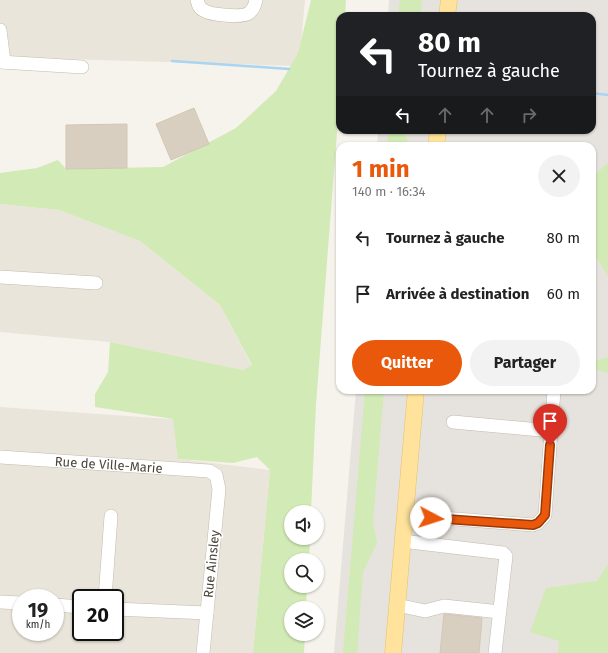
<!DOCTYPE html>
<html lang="fr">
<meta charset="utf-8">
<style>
body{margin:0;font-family:"Fira Sans",sans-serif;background:#f2f2f2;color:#222;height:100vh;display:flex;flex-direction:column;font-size:15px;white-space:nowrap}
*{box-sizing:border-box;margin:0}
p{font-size:13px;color:#767676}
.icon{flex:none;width:22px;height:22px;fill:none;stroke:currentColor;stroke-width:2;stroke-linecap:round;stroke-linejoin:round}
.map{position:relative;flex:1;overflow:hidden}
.details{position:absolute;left:336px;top:142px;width:260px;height:252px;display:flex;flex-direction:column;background:#fff;border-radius:12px;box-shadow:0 1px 3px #0004}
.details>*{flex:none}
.top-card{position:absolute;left:336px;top:12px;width:260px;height:122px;border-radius:12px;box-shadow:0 1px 3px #0004;background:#202124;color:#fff;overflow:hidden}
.controls{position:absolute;left:284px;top:505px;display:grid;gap:8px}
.controls a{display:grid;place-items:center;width:40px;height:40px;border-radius:50%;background:#fff;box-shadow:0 1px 3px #0004;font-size:20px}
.speed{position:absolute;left:12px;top:589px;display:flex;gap:8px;font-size:20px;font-weight:700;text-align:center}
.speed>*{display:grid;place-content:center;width:52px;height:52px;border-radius:50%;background:#fff;box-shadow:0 1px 3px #0004;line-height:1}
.speed small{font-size:10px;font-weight:400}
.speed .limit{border:2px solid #111;border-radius:6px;background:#fff;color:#111}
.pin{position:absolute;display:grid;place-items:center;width:34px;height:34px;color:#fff;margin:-41px -17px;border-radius:50% 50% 50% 0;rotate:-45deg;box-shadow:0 0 4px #0007}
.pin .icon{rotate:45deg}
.me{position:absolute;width:44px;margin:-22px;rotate:95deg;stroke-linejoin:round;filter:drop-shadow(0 0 3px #0008)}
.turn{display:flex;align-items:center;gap:14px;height:84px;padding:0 16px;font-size:18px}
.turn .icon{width:52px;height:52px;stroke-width:2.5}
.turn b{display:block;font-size:28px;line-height:34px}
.lanes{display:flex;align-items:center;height:38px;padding:0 16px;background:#0003;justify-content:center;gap:20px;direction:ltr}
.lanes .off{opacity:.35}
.round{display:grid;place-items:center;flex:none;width:42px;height:42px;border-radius:21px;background:#f2f2f2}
.summary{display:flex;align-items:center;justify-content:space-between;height:68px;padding:0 16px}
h1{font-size:24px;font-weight:700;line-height:30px;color:#ea580c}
.cta{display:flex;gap:8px;margin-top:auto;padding:8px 16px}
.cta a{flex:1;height:46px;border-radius:24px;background:#ea580c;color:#fff;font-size:16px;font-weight:700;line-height:46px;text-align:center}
.cta a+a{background:#f2f2f2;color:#222}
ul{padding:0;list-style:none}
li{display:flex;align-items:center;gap:12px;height:56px;padding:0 16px}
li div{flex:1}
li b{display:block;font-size:15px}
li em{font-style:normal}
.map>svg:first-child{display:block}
</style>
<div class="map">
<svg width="608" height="653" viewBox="0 0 608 653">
<rect width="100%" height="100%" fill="#f6f3ec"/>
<path fill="#eae5da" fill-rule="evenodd" d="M0 0H305L299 66 0 57Z
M0 204 59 210 140 241 220 305 252 366 243 370 110 342 0 332Z
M0 407 183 420 179 459 270 470 253 653H0ZM21 598H55V632H21ZM81 598H115V632H81Z"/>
<path fill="#e6e2dd" d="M389 0H608V653H334L356 390H592V146H377L378 130H592V16H388Z"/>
<path fill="#d2eab5" d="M311 0H346L345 16H340V94L316 404 311 512H291V538H310L309 560H291V586H307L306 608H291V634H305L304 653H253L270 470 257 457 233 463 178 459 173 419 95 407V394L108 372 110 342 243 370 252 365 220 305 140 241 59 210 0 204V173L37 168 58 160 66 169 163 167 236 128 276 91 298 53Z
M400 0H422L420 16H398Z
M388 130H403L410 146H387Z
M608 163V276L595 256 596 220 592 203V177Z
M608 357V373L592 368V362Z
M365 390H384L373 522 377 543 363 572 357 653H343Z
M608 564V653H558L559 641 530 632 546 588 597 581Z"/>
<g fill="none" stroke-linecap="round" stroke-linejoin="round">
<path stroke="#a9d4f2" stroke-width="2.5" d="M172 61 289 69
M592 93 608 95"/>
</g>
<path fill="#d8cfc1" stroke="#d3c7b4" d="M194 108 209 144 171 160 156 124Z
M127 124V168L66 169V125Z
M444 614 482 618 479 653H440Z"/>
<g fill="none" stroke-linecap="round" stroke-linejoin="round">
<defs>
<g id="minor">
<path d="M197 0C198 4 199 8 203 10 210 15 242 18 249 13 253 10 255 5 256 0"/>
<path d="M0 30 4 62"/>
<path d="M0 62 82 67"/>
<path d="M0 277 96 283"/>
<path d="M453 422 551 431"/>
<path id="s1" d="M0 457 209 471 216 475 219 489 203 653"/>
<path d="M405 515 533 525 538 523 545 515 554 390"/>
<path d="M402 541 503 553 506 556 495 653"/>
<path d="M105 598 111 516"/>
<path d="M0 602 21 603"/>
<path d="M55 605 81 607"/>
<path d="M397 605 425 611 444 606 500 612"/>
<path d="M115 609 207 613"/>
</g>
<path id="major" d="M447 16 449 0
M436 146 438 130
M393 653 416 390"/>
</defs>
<use href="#minor" stroke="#c2bbae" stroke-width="14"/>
<use href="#major" stroke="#e6c16a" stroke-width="17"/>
<use href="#minor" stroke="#fff" stroke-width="13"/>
<use href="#major" stroke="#ffe39c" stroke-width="16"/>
</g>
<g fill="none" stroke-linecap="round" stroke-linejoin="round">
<defs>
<path id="route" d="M431 518 533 525 538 523 545 515 550 445"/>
</defs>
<use href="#route" stroke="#983908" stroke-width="10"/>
<use href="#route" stroke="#ea580c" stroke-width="7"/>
</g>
<g text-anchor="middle" stroke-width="3.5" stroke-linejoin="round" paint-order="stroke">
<g font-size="13" fill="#4b4439" stroke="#fff">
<text dy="5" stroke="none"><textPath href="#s1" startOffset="109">Rue de Ville-Marie</textPath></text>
<text transform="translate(211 564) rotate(-84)" y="5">Rue Ainsley</text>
</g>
</g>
</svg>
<div class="controls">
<a><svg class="icon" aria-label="sound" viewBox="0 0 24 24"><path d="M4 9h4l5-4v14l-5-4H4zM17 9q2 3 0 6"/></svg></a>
<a><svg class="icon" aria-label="search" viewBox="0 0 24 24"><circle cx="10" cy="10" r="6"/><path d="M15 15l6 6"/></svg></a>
<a><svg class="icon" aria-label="layers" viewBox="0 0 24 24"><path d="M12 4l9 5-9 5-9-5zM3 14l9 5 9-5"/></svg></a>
</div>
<div class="speed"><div>19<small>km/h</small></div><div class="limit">20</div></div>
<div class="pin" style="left:550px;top:445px;background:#d93025"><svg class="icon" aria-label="arrive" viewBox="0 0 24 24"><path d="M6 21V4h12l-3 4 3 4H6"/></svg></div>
<svg class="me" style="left:431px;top:518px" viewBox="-20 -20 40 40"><circle r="19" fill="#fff"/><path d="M0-13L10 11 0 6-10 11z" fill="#ea580c"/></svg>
<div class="top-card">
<div class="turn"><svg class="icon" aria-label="left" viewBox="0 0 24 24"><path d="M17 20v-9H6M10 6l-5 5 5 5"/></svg><div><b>80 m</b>Tournez à gauche</div></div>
<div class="lanes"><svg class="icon" aria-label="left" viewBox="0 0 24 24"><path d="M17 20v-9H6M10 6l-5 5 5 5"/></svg><svg class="icon off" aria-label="ahead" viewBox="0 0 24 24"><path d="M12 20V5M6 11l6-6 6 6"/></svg><svg class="icon off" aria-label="ahead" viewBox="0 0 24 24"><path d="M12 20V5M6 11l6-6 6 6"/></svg><svg class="icon off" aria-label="right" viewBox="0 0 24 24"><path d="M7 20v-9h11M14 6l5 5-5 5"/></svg></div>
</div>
<section class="details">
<div class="summary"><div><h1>1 min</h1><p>140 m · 16:34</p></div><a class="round"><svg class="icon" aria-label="close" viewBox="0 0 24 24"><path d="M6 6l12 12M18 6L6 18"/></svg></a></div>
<ul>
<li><svg class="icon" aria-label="left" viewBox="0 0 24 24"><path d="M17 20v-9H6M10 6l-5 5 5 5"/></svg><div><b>Tournez à gauche</b></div><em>80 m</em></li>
<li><svg class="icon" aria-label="arrive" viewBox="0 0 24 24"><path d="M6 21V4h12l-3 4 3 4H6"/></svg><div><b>Arrivée à destination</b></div><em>60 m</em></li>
</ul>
<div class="cta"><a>Quitter</a><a>Partager</a></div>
</section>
</div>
